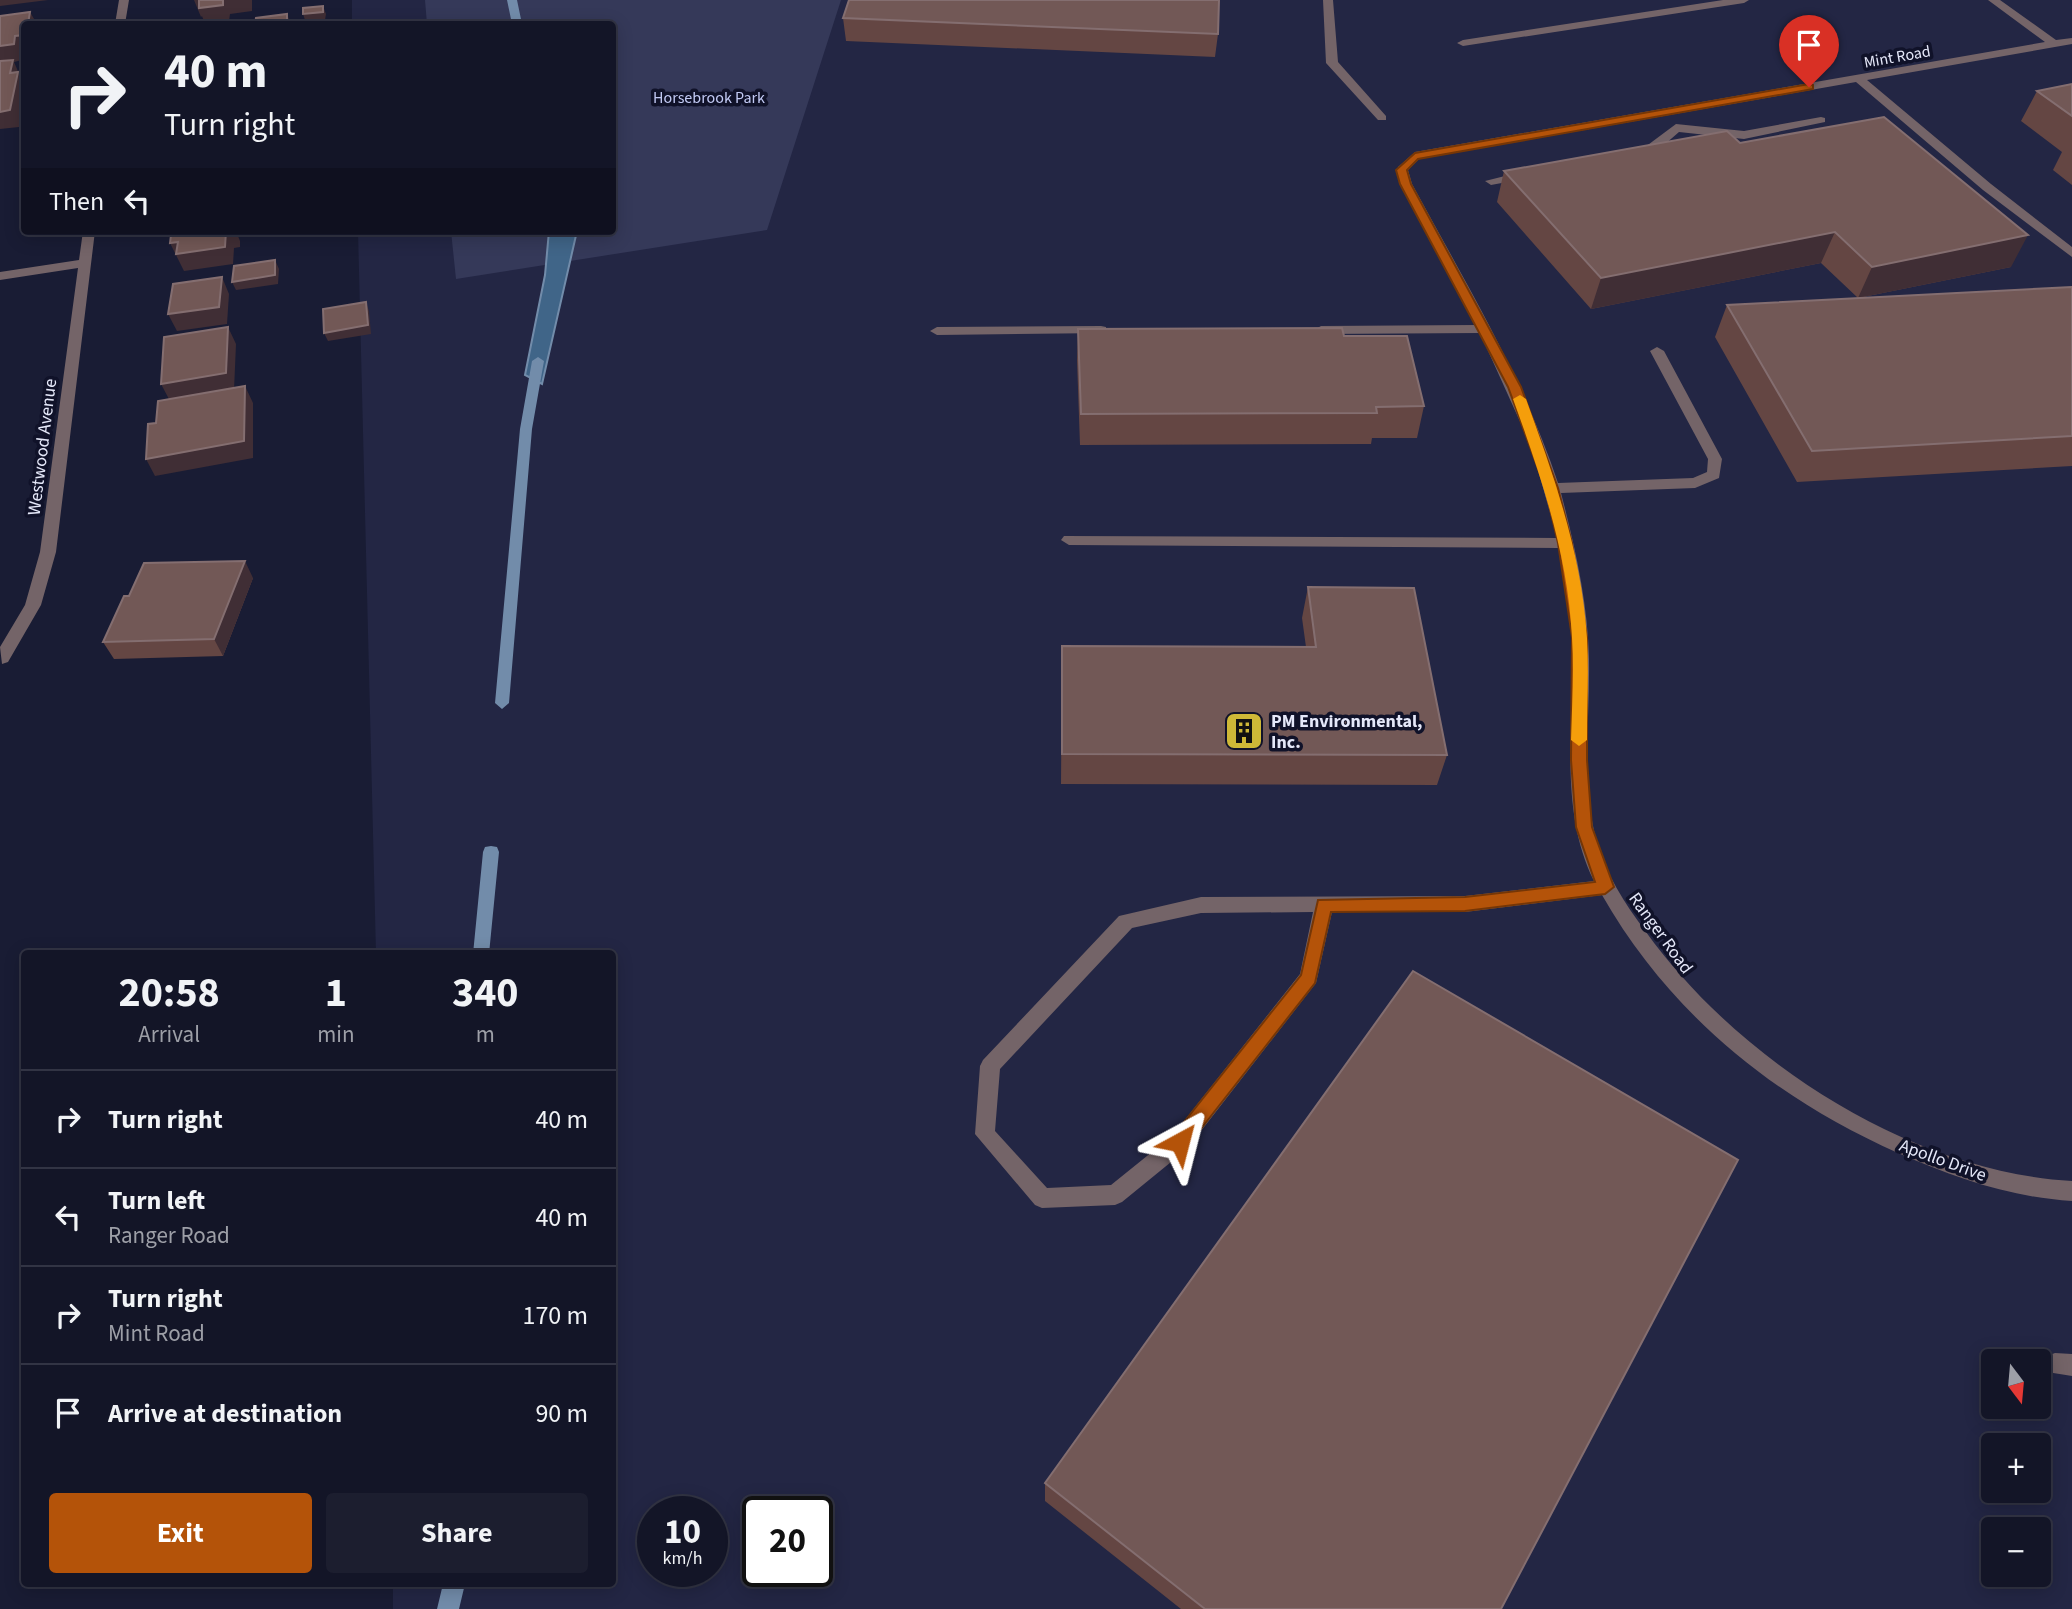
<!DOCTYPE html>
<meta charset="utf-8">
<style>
body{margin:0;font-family:"Source Sans 3",sans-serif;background:#1c1e2f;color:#f1f3f6;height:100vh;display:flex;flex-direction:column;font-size:26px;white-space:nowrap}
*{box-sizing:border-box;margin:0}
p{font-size:23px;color:#9d9fa7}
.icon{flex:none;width:38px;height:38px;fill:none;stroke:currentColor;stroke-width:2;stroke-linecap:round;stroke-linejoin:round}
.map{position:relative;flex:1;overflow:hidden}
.side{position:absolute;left:21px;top:950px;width:595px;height:637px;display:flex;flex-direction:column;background:#131527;border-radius:7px;box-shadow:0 4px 18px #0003,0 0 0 2px #323444}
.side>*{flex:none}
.hud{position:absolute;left:21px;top:21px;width:595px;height:214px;border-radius:7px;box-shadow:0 4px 18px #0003,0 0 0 2px #323444;background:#131527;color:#f1f3f6;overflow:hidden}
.needle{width:46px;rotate:164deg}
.buttons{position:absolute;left:1981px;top:1349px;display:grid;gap:14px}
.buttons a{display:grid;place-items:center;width:70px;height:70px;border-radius:7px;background:#131527;box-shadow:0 4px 18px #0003,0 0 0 2px #323444;font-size:35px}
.speed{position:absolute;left:637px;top:1496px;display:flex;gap:14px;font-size:35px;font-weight:700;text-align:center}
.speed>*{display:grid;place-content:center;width:91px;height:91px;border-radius:50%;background:#131527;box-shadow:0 4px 18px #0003,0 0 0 2px #323444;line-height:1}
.speed small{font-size:18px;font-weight:400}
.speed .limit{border:4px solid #111;border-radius:10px;background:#fff;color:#111}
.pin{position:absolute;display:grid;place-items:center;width:60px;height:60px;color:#fff;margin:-72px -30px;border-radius:50% 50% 50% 0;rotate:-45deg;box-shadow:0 0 7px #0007}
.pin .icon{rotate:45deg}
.me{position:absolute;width:77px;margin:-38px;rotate:38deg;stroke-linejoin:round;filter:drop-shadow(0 0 5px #0008)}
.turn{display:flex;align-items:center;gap:24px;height:147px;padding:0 28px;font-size:32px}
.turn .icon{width:91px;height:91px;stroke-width:2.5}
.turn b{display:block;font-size:49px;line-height:60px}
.then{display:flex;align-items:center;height:66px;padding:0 28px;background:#0003;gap:14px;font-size:26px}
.eta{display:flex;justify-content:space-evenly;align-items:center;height:119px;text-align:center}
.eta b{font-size:42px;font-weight:700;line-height:49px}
.cta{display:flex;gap:14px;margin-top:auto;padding:14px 28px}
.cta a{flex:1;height:80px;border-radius:7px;background:#b45309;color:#fff;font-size:28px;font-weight:700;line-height:80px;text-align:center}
.cta a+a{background:#1c1e2f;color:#f1f3f6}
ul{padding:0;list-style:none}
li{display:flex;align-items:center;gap:21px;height:98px;padding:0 28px;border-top:2px solid #323444}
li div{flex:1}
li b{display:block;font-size:26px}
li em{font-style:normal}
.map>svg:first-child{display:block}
</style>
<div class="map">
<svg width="2072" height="1609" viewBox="0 0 2072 1609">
<rect width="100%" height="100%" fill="#191c34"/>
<path fill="#232644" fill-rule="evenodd" d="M352 0H2072V1609H393V1584H612V954H376L358 231H612V24H352ZM1993 1362H2039V1407H1993ZM1993 1446H2039V1491H1993ZM653 1512H712V1572H653ZM758 1512H817V1572H758ZM1993 1530H2039V1575H1993Z"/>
<path fill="#353959" d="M425 0H841L767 230 456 279 451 231H612V24H427Z"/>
<path fill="#406588" stroke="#728caa" stroke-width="2" d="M549 231H577L542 384 525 375 545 275Z"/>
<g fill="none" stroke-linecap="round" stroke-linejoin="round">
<path fill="#728caa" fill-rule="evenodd" d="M507 0H517L522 24H512Z
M538 357 544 361 532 429 509 703 502 709 495 703 520 429 532 361Z
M491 846 497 847 499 852 489 954H473L483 852 485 847Z
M443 1584H465L459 1609H437Z"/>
<path fill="#746468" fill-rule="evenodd" d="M119 0H129L125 24H115Z
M1323 0H1333L1338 62 1386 116V120H1378L1326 63Z
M1723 0H1749L1744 3 1463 46 1457 43 1463 40Z
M1988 0H2000L2056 40 2072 38V44L1867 80 1991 184 2072 247V257L1983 190 1856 82 1419 159 1408 170 1412 184C1465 282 1523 377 1558 483L1693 478 1707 472 1708 459 1650 351 1657 347 1664 351 1722 459 1719 478 1695 488 1561 493C1575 547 1588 603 1589 659 1590 719 1581 781 1596 839 1605 873 1625 904 1646 932 1739 1061 1911 1172 2072 1181V1201C2009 1197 1956 1178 1898 1153 1774 1098 1670 1014 1602 895L1465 912H1332L1316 983 1187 1149 1122 1202 1115 1205 1042 1208 1035 1205 975 1134 980 1066 983 1060 1119 916 1201 897 1465 896 1594 881C1560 812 1573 734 1572 660 1572 622 1567 585 1559 548L1069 545 1061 540 1064 536 1557 538 1532 448 1480 333 1321 334 1314 330 1321 326 1476 325 1400 184 1398 167 1415 152 2045 42ZM1313 912 1300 974 1173 1135 1111 1185 1047 1188 995 1131 1000 1069 1132 928 1201 913Z
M1821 117 1825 118V122L1744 139 1679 132 1649 158 1639 160 1633 156 1676 124 1744 131Z
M1525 171 1531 175 1529 178 1491 185 1485 181Z
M83 231H95L56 552 41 605 8 662 2 664 0 647 25 605 40 552 78 268 0 280V272L79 260Z
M1101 326 1106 327V333L937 335 930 331 937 327Z
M2055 1353 2072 1354V1376L2047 1372 2044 1364 2047 1356Z"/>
</g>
<path fill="#644643" d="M843 18 1218 34 1215 57 846 41Z
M2072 84V185L2053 170 2062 152 2021 121 2037 91Z
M1740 143 2011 267 1858 298 1821 263 1591 309 1497 202 1504 171Z
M2072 287V466L1797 482 1715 337 1727 305Z
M1078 329 1344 336 1424 406 1417 438H1372L1371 444 1080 445 1077 360Z
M253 578 223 656 114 659 103 642 129 596Z
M1308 587 1447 755 1437 785 1061 784 1062 646 1306 647 1302 618Z
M1045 1483 1501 1609H1181L1045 1501Z"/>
<path fill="#402e35" d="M0 0H48L0 6Z
M194 0H252V11L230 14 229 21 205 24 202 16 201 17Z
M323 6 326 14 325 20 306 23 303 14Z
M30 12 37 24H28Z
M287 14 290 22V24H287Z
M24 35V52H23L22 60 14 62 24 85V98L19 127 0 129V46L15 36Z
M226 231H236L240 241V247L234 248 233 264 184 271 170 243Z
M1835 232 1821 263 1591 309 1601 278Z
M2028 235 2011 267 1858 298 1872 267Z
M275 260 279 269 278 284 236 290 232 282Z
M222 277 229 294 227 324 177 331 168 314Z
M366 302 369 311 371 334 328 341 324 333Z
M228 327 236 344 234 390 170 401 161 384Z
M245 386 253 403V458L155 476 146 459Z
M245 561 253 578 223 656 214 639Z"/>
<path fill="#725856" stroke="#846e70" stroke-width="2" d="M199 0H223V5L199 8Z
M849 0H1219L1218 34 843 18Z
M323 6V12L303 14V8Z
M30 12 28 24H24V35L15 36 14 44 0 46V16Z
M287 14V24H255L256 18Z
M13 60 10 73 18 72 10 110 0 112V61Z
M2072 84V116L2037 91Z
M1884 117 2028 235 1872 267 1835 232 1601 278 1504 171 1727 131 1740 143Z
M179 231H228H226L225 247 176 254 178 242 170 243 171 235 178 234Z
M275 260V275L232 282 234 266Z
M222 277 219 307 168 314 173 284Z
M2072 287V436L1812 451 1727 305Z
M366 302 368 325 324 333 323 309Z
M228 327 226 373 161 384 164 337Z
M1342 328 1344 336H1407L1424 406 1376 407 1377 413 1081 414 1078 329Z
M245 386 244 441 146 459 148 424 156 423 158 401Z
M245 561 214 639 103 642 124 596H129L144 563Z
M1308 587 1414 588 1447 755 1062 754V646L1316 647Z
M1413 971 1738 1160 1501 1609H1205L1045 1483Z"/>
<path fill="#b45309" stroke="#753606" stroke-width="2" d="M1809 84 1813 85V89L1418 159 1407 170 1411 184 1521 387 1558 488 1572 543 1587 637V760L1592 827 1614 887 1605 894 1465 911 1331 912 1315 983 1186 1148 1180 1151 1173 1148 1171 1142 1173 1136 1301 975 1318 900 1465 897 1595 882 1576 827 1571 760 1572 637 1558 543 1545 488 1508 387 1400 184 1396 170 1415 153Z"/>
<path fill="#f59e0b" d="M1520 395 1526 399C1554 476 1582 555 1587 638 1589 671 1587 706 1587 740L1579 746 1571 740C1572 706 1574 671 1572 638 1568 555 1541 476 1513 399Z"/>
<defs>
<symbol id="building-square" viewBox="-11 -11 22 22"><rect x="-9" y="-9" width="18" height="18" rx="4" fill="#ceb837" stroke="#101229"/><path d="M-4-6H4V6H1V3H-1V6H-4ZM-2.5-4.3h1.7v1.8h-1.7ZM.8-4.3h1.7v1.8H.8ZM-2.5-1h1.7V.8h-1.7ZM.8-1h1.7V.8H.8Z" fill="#111"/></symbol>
</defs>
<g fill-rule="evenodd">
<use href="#building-square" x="1222" y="709" width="44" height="44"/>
</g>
<g text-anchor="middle" stroke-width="7" stroke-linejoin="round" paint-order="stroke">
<g font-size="16" fill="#e5e8f9" stroke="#101229">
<text transform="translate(1897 56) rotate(-10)" y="6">Mint Road</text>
</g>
<g font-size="16" fill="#c3cbf5" stroke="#101229">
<text x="709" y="103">Horsebrook Park</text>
</g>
<g font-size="18" fill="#e5e8f9" stroke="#101229">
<text transform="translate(42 447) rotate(-83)" y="6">Westwood Avenue</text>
<text transform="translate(1661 933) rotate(54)" y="6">Ranger Road</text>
<text transform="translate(1943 1160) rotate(20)" y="6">Apollo Drive</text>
</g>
<g font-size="18" font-weight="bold" fill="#e5e8f9" stroke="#101229" text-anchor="start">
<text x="1271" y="727">PM Environmental,<tspan x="1271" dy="21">Inc.</tspan></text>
</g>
</g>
</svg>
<div class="buttons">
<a><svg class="needle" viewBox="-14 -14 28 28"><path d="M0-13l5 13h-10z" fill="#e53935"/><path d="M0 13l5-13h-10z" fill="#9d9fa7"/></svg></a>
<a>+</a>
<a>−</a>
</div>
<div class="speed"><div>10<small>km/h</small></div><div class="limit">20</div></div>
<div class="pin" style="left:1809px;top:87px;background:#d93025"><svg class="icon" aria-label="arrive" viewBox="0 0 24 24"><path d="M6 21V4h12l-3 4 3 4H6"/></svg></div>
<svg class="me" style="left:1180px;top:1142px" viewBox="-20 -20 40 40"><path d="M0-17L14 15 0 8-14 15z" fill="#b45309" stroke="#fff" stroke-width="4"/></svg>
<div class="hud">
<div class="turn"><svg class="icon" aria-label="right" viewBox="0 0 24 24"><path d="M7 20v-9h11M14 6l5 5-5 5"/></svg><div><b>40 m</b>Turn right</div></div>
<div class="then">Then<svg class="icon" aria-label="left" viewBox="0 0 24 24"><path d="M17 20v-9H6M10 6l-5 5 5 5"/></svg></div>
</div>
<section class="side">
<div class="eta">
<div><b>20:58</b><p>Arrival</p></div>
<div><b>1</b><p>min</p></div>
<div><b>340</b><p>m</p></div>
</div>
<ul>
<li><svg class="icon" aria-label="right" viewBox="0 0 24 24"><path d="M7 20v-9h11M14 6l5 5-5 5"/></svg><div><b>Turn right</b></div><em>40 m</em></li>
<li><svg class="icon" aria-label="left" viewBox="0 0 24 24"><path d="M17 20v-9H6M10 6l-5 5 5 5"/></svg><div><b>Turn left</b><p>Ranger Road</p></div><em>40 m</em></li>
<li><svg class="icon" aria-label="right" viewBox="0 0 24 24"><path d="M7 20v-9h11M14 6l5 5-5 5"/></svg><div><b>Turn right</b><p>Mint Road</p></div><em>170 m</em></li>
<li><svg class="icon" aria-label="arrive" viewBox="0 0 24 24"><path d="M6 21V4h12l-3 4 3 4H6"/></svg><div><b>Arrive at destination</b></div><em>90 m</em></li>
</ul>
<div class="cta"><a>Exit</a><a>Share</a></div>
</section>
</div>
